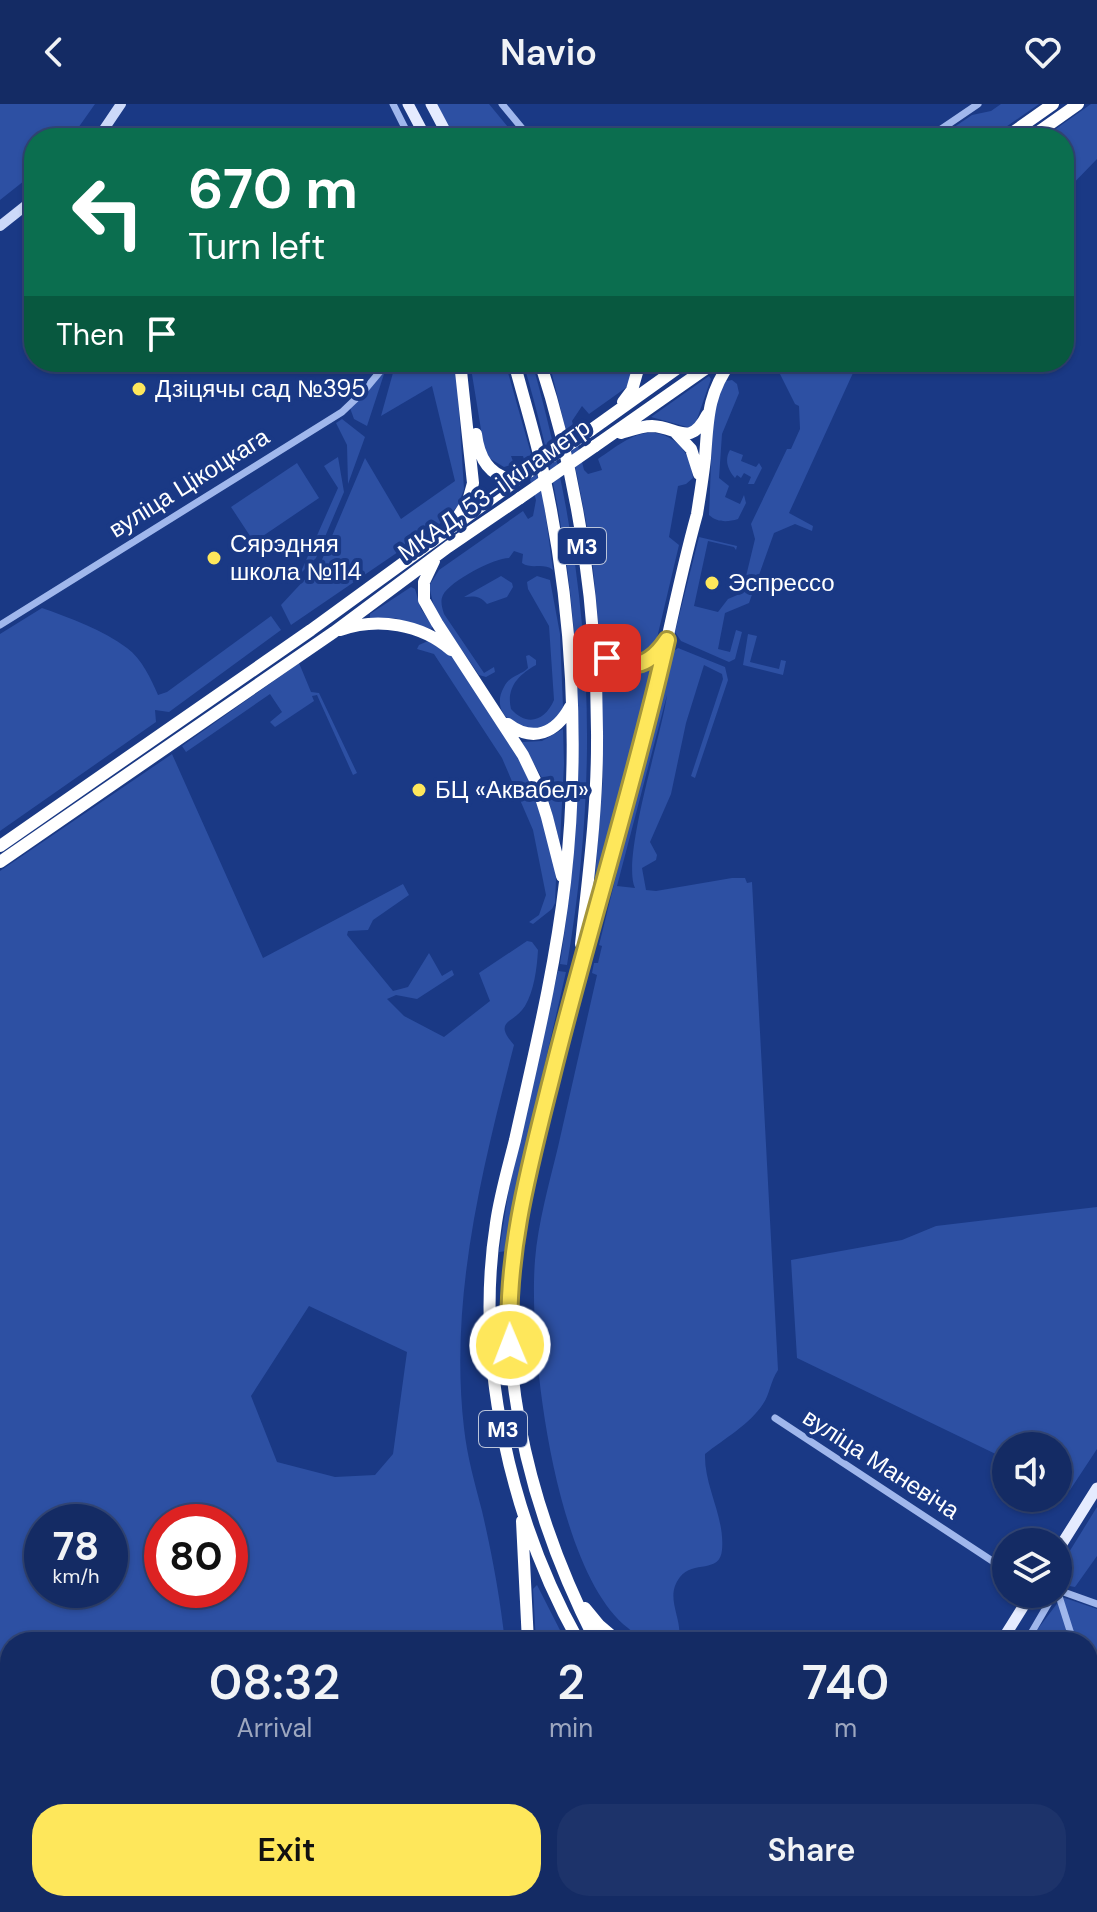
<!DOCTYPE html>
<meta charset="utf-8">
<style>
body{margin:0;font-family:"DM Sans",sans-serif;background:#1d336a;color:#f1f3f6;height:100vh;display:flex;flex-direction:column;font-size:30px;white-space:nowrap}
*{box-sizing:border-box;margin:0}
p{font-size:26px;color:#9da7bf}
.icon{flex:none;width:44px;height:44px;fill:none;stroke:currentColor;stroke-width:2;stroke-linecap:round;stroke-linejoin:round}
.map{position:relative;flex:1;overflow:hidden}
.side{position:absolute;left:0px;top:1528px;width:1098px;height:280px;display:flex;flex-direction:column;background:#142b64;border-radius:32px 32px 0 0;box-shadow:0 2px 6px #0004,0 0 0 2px #334778}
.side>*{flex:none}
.top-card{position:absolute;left:24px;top:24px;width:1050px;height:244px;border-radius:32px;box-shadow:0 2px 6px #0004,0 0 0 2px #334778;background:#0b6e4f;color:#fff;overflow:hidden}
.tools{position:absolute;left:992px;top:1328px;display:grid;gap:16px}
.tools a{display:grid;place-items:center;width:80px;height:80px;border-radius:50%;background:#142b64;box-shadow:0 2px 6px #0004,0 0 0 2px #334778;font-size:40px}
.speed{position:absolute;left:24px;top:1400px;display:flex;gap:16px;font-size:40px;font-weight:700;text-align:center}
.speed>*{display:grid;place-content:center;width:104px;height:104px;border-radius:50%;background:#142b64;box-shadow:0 2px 6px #0004,0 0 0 2px #334778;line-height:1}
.speed small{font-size:20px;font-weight:400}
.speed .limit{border:12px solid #d22;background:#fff;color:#111}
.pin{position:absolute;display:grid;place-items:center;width:68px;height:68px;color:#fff;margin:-34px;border-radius:16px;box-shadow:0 4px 12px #0006}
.me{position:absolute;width:88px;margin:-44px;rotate:359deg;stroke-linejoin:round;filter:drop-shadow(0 0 6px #0008)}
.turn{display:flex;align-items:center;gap:28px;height:168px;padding:0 32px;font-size:36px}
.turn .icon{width:104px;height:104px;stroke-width:2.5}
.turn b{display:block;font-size:56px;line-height:68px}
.then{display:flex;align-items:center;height:76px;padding:0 32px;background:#0003;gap:16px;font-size:30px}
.eta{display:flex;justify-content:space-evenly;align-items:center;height:136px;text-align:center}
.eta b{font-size:48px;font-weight:600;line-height:56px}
.button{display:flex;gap:16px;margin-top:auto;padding:16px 32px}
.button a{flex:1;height:92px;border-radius:32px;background:#fee75b;color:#111;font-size:32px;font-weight:600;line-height:92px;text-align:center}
.button a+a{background:#1d336a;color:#f1f3f6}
header{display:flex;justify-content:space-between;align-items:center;height:104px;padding:0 32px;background:#142b64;font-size:36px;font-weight:600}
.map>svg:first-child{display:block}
</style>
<header><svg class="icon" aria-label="back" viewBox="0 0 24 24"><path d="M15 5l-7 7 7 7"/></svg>Navio<svg class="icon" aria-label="heart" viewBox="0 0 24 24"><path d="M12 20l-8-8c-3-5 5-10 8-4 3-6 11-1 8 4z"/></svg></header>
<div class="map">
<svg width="1097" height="1808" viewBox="0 0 1097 1808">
<rect width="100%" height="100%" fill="#1a3985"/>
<path fill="#2d50a3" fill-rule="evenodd" d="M0 0H95L71 34H34V69L0 96Z
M437 0H489L517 34H454Z
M1001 0H1039L990 34H938L972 11 991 7Z
M1091 0H1097V55L1064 89V34H1043Z
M396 258H456L464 385 458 402 442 418 291 521 281 501 321 458 365 354 401 415 455 377 432 282 381 312Z
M470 258H505L543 392 553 466C543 458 532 466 522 459L523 450 514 447 509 454C494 454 450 477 443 491 440 497 442 503 444 510L484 569 494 563 495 568 486 573 479 571 435 507 429 482 439 466 523 407 528 415 533 412 536 396 523 352H511L514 360 504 363 489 354 484 344Z
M523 258H532C590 463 603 650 567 861L560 860C592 652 583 460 523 258Z
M549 258H636L627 283 589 310 582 302 572 317 584 366 588 370 602 366 598 355C621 340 645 317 673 336 686 345 691 358 693 374L686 380 678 382 669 433 679 441 657 534C648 556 631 558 610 551L600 537 591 443 577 371Z
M774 258H858L789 409 813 422 812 427 795 420 774 429 749 499 725 509 718 545 730 548 736 526 742 528 735 555 729 558 681 537 675 528 699 433 737 442 736 446 734 443 708 437 694 502 718 508 728 495 742 489 755 435 751 420 787 345H791L800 325 799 302 795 300Z
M385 267 367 322 354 315 350 304Z
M709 272 711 275 695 321 691 324 651 313Z
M732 276 737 280 739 289 722 330 719 374 729 382 725 393 740 400 744 391 746 399 738 415C728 418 718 419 709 411L713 310 716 296 726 277Z
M342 315 365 333 348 380 347 341 336 319Z
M730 346 743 351 741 357 756 363 759 359 762 364 754 380H748L751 373 744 369 741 374 737 371 735 374C728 366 724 356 730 346Z
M338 353 344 388 316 454 300 470 338 384 324 362Z
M297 359 319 394 254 438 231 403Z
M501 472 512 479 513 483 507 493 487 500C480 492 475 492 464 493Z
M537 472 550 476 560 530 563 603C547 644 483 619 504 583 510 571 520 572 528 564L526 552 529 551 536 556V561C518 571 506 584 511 605 527 623 545 617 554 596L549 522 528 485 527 478Z
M411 483 415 485 421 505 433 522 431 525 395 514H370V510Z
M42 504C70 514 103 526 127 544 142 555 151 575 158 591L167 588 271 512 281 526 169 608 155 606 156 618 0 727V530Z
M748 530 757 532 750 558 779 565 781 556 786 557 783 571 743 561Z
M428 537 454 553 512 639 535 683 553 752 556 775 555 799 552 805 533 820 529 818 539 811 546 791 533 726 502 654 434 550 417 545 419 541Z
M678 544 725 563 728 576 695 674 691 672 723 575 722 570 704 561 686 619 671 690 650 738 657 751 656 756 642 764 646 786 656 787 732 774H745L747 779 752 778 778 1266C770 1278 770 1290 763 1300 750 1320 724 1335 705 1350 704 1383 725 1412 722 1446 720 1470 693 1456 680 1473 663 1495 685 1516 678 1538 669 1538 657 1540 648 1538 641 1536 634 1529 628 1524 555 1468 528 1245 535 1156 538 1119 549 1080 558 1043 571 986 584 928 597 871L592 869 594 859H598L602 842 599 841 671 549ZM667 591C662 630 621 754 635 784L617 782Z
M658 554 593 798 603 674 601 558C617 572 645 572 658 554Z
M299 559 311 588 319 589 357 669 353 671 317 591 312 592 314 597 275 623 270 618 282 608 270 590 186 648 182 642Z
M563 625 564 660 560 739 543 676 522 638 542 637Z
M172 650 263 854 403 780 409 791 373 816 368 826 348 827 347 831 393 887 408 883 429 849 442 872 452 866 454 871 417 895 396 891 387 895 404 912 444 933 490 897 479 869 527 837 532 838 538 846C537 864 534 887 525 902 514 920 492 916 514 941 482 1066 449 1194 464 1324 467 1352 475 1380 482 1407 492 1450 500 1493 505 1538H10V1753H0V767ZM309 1202 407 1248 393 1350 375 1371 335 1373 277 1358 251 1292ZM42 1418H110V1486H42ZM162 1418H230V1486H162Z
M558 867 566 868 519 1072 507 1147 499 1148 513 1059Z
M1097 1103V1345L1070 1386 1058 1381V1342H1006V1355L797 1254 791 1156 902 1136 936 1122Z
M1097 1403V1452L1075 1483 1058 1480V1466Z
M537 1481 566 1538H536L533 1485Z
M1062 1493 1097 1505V1808H961L956 1798H1088V1538H1028Z
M338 1798H521L504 1808H337Z
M890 1798H947L953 1808H888Z"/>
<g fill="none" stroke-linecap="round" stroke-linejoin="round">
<path stroke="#a0b7ec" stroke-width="7" d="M393 0 410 34
M502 0 530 34
M928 34 978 0
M0 521 342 308 363 288 388 258
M775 1314 1006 1466
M1058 1486 1097 1500
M1058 1489 1071 1530 1076 1538
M1026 1538 1054 1490
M1060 1538 1071 1530
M1088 1557 1097 1574
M952 1798 957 1808
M521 1808 538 1798
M1012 1808 1022 1798"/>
<path stroke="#ccd9f9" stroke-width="10" d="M98 34 121 0
M0 122 34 95"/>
<path stroke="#e5ebff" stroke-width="11" d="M408 0 426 34
M431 0 449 34
M1058 1446 1097 1384
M1001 1538 1031 1490"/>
<path stroke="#fff" stroke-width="12" d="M1005 34 1053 0
M1030 34 1078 0
M514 258C524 296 536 334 544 372 573 504 580 645 565 778 555 865 534 950 515 1036 508 1064 500 1091 496 1119 474 1258 511 1417 579 1538
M540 258C580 380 598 513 597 641 597 707 588 774 581 840
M623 298 632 286 640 258
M591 326 686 258
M621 329C631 326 642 322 652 322 678 323 690 344 707 311
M676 329 691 345 699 370
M476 330C479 355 490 374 517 376
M595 342 715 258
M455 417 468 397 473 379 460 258
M434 457 424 478V496L437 519 523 651 536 678 547 713 562 772
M340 526C378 513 421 520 451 546
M594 538C612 565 644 571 663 542
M508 620C533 639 556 629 570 603
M0 742 311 526 517 376
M0 758 334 528 448 443 520 394
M522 1417 528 1538
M585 1504 599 1521 619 1538
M596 1538C545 1438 511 1328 509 1215 507 1147 526 1078 542 1012 565 914 592 817 620 721 629 690 638 659 646 628 664 555 677 482 697 410 700 391 703 373 705 354 708 316 707 290 731 258
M564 1798 569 1808
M771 1798 780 1808
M800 1798 809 1808
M820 1798 830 1808
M844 1798 855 1808"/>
<path stroke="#fff" stroke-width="12" d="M517 376 591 326
M520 394 595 342"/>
</g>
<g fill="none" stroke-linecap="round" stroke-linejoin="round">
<defs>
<path id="route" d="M510 1241C505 1150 530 1060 552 972 588 826 634 682 667 536 652 559 632 569 607 554"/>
</defs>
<use href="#route" stroke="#a5963b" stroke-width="20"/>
<use href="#route" stroke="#fee75b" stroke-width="14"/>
</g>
<g fill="#fee75b" stroke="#1a3985" stroke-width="3">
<circle cx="139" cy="285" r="8"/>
<circle cx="214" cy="454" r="8"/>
<circle cx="712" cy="479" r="8"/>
<circle cx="419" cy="686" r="8"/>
</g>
<g text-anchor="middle" stroke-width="8" stroke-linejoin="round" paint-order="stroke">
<g fill="#1a3985" stroke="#bac4da" stroke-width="2">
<rect x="558" y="424" width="48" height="36" rx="6"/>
<rect x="479" y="1307" width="48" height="36" rx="6"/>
</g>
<g font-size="22" font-weight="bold" fill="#fff">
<text x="582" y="450">М3</text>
<text x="503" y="1333">М3</text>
</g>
<g font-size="24" fill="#fff" stroke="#1a3985" text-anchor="start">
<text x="155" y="293">Дзіцячы сад №395</text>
<text x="230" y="448">Сярэдняя<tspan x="230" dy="28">школа №114</tspan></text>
<text x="728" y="487">Эспрессо</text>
<text x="435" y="694">БЦ «Аквабел»</text>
</g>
<g font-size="24" fill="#fff" stroke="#1a3985">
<text transform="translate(189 379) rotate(-32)" y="8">вуліца Цікоцкага</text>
<text transform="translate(494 386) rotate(-35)" y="8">МКАД, 53-і кіламетр</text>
<text transform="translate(881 1360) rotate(33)" y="8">вуліца Маневіча</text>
</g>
</g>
</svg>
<div class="tools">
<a><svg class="icon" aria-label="sound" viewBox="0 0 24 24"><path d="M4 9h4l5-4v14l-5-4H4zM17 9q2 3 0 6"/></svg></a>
<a><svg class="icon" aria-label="layers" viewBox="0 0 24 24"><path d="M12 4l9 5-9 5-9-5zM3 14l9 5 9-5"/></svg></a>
</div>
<div class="speed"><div>78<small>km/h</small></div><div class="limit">80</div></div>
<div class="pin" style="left:607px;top:554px;background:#d93025"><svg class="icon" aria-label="arrive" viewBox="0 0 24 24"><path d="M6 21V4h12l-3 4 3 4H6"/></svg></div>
<svg class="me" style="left:510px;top:1241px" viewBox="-20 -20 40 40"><circle r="17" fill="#fee75b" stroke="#fff" stroke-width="3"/><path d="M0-11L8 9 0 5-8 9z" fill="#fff"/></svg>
<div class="top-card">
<div class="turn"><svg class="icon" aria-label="left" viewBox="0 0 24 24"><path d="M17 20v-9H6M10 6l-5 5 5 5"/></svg><div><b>670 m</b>Turn left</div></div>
<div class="then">Then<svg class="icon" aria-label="arrive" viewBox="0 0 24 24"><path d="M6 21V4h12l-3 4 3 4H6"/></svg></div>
</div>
<section class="side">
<div class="eta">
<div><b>08:32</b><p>Arrival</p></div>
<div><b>2</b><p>min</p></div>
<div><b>740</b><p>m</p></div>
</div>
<div class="button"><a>Exit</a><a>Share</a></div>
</section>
</div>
